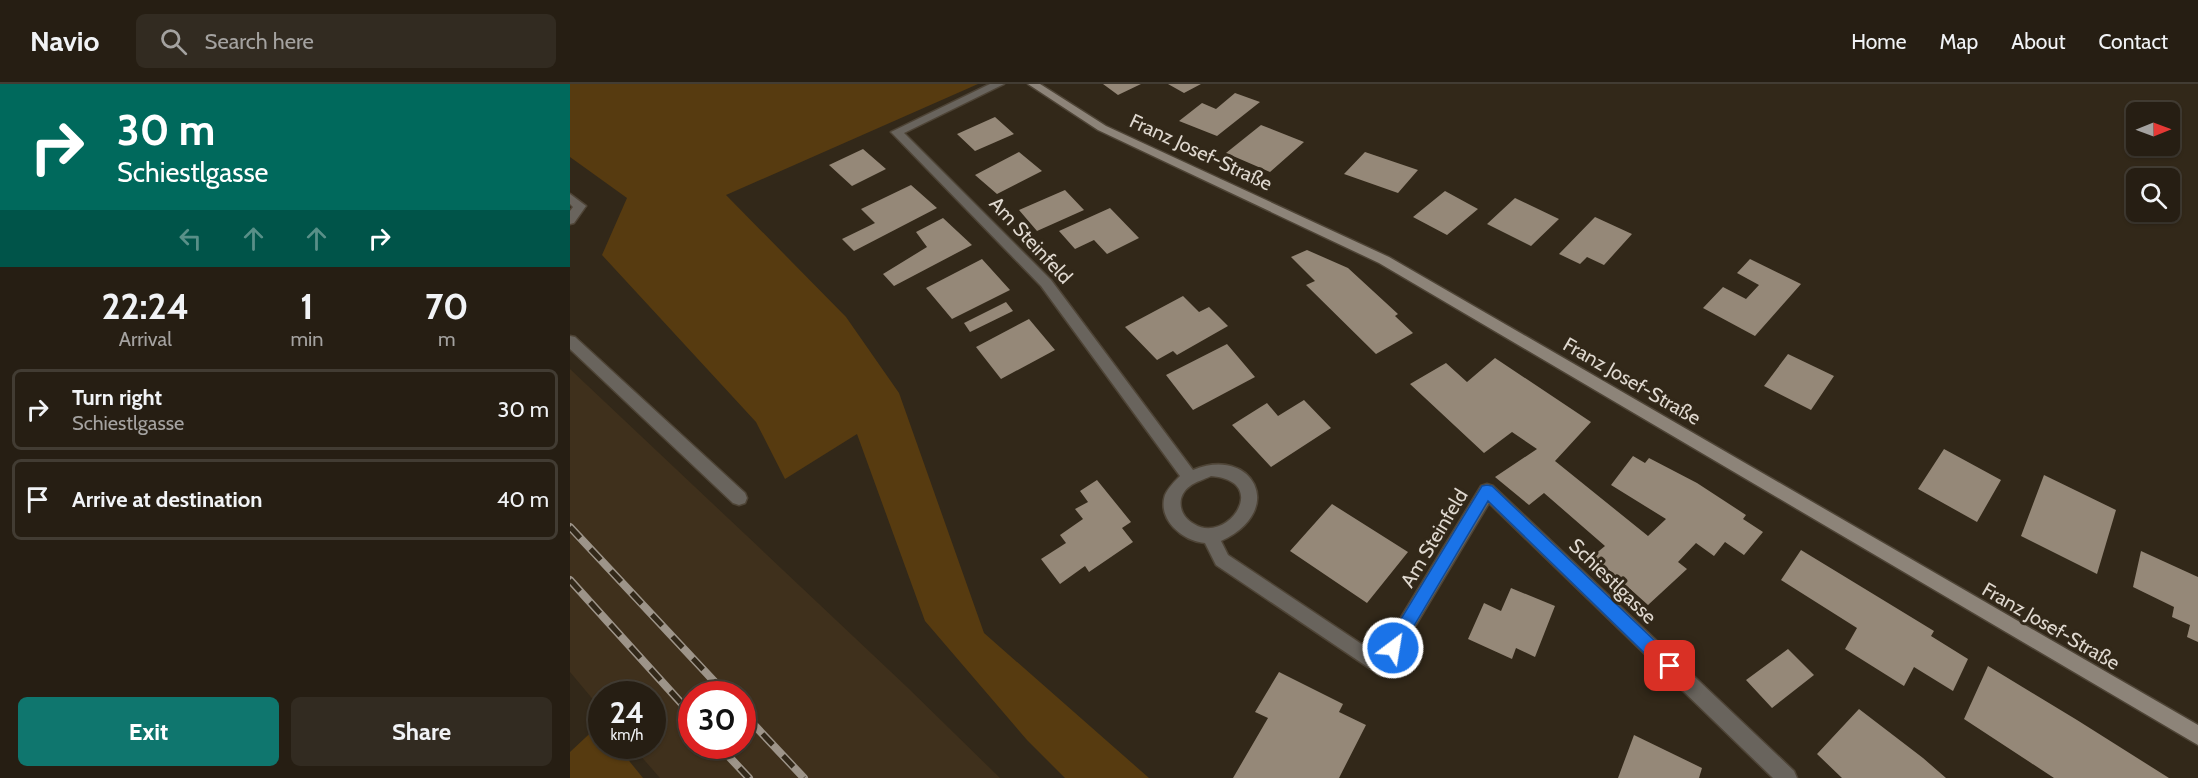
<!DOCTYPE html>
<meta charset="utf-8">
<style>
body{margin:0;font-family:Cabin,sans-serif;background:#322b21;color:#f1f3f6;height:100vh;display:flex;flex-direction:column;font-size:22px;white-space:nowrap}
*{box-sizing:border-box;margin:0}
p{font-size:20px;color:#a4a2a0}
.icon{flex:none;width:33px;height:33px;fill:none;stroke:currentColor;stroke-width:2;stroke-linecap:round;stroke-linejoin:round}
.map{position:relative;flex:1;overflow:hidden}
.details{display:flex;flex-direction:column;background:#261e13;width:570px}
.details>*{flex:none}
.banner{background:#00695c;color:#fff;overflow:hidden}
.needle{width:39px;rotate:89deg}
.controls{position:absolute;left:1556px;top:18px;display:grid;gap:12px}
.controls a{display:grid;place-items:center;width:54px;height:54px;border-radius:9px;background:#261e13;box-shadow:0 2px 4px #0004,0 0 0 2px #423c33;font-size:30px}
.speed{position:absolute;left:18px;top:597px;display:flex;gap:12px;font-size:30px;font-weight:700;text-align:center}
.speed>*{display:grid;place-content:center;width:78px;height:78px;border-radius:50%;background:#261e13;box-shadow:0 2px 4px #0004,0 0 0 2px #423c33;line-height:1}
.speed small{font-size:15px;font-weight:400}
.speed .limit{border:9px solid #d22;background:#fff;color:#111}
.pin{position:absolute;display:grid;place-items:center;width:51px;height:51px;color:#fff;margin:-26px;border-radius:12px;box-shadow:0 3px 9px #0006}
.me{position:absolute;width:66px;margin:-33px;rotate:31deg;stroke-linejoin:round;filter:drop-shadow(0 0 4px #0008)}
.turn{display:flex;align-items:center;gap:21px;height:126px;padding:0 18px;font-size:27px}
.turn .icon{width:78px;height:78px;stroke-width:2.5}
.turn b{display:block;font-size:42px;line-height:51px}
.lanes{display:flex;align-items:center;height:57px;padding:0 18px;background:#0003;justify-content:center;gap:30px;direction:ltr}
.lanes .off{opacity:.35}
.eta{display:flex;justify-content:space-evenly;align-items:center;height:102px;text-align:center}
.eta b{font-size:36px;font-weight:800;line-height:42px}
.cta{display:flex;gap:12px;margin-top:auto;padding:12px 18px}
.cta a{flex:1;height:69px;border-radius:9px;background:#0f766e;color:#fff;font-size:24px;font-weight:800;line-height:69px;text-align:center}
.cta a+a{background:#322b21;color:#f1f3f6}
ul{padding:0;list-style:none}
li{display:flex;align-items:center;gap:18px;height:81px;margin:0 12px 9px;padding:0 6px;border:3px solid #423c33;border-radius:9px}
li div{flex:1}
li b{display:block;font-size:22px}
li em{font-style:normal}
header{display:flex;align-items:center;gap:36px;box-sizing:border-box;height:84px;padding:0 30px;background:#261e13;border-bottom:2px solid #423c33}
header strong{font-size:28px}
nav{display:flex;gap:33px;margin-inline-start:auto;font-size:21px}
.search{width:420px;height:54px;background:#322b21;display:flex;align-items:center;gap:15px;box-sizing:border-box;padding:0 21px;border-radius:9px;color:#a4a2a0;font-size:22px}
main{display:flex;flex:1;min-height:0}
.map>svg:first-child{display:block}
</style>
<header>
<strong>Navio</strong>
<div class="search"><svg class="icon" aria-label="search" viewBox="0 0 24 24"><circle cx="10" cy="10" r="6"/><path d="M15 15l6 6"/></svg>Search here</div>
<nav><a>Home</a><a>Map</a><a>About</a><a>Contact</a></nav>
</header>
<main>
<section class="details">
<div class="banner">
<div class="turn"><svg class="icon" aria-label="right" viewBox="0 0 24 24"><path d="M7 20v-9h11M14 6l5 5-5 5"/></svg><div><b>30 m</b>Schiestlgasse</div></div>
<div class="lanes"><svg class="icon off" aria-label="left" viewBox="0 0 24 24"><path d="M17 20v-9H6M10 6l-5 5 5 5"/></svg><svg class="icon off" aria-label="ahead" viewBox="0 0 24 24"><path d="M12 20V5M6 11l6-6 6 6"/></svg><svg class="icon off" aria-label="ahead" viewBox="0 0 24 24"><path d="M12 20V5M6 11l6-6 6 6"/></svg><svg class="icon" aria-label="right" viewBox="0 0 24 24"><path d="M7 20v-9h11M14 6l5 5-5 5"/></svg></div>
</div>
<div class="eta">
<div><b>22:24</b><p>Arrival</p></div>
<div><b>1</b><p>min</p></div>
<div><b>70</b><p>m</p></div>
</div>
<ul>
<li><svg class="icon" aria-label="right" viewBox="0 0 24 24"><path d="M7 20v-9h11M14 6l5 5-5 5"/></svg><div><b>Turn right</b><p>Schiestlgasse</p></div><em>30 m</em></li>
<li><svg class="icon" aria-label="arrive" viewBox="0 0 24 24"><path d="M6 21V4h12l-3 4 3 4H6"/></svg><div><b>Arrive at destination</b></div><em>40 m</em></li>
</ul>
<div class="cta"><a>Exit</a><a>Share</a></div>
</section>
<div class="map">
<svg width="1628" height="694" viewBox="0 0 1628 694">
<rect width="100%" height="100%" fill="#322819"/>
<path fill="#3f301c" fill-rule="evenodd" d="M0 285 338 604 430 694H90L62 662H82V610H32L31 625 0 588ZM122 610H172V662H122Z"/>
<path fill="#573b10" d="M0 0H408L156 111 276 233 329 309 414 549 579 694H495L457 656 355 537 287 350 215 395 186 338 32 171 57 114 0 73Z
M30 640 32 662H47L73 694H0V668Z"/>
<path fill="#958878" d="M533 0H571L548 11Z
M598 0H631L614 9Z
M665 9 690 18 647 52 609 37 632 19 646 25Z
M425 33 444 50 405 67 387 50Z
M691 41 734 58 700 88 656 69Z
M293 65 316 85 282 102 259 81Z
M449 68 472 87 427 110 405 91Z
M795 68 848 86 828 109 774 90Z
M341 101 367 124 284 167 272 155 305 139 291 125Z
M495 106 514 126 467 147 449 126Z
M875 107 908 125 877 151 843 133Z
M945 114 989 135 961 162 917 140Z
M540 124 569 154 537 170 524 156 505 165 489 147Z
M1025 133 1062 150 1034 181 1017 173 1010 180 989 170Z
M373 134 402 161 324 202 313 190 357 163 346 148Z
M737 166 778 184 828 230 825 232 843 249 806 270 736 201 745 197 721 173Z
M412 175 440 206 382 235 356 204Z
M1180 175 1231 200 1185 252 1133 224 1153 203 1176 215 1189 201 1167 189Z
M613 212 629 228 639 223 658 242 607 271 603 267 587 276 555 243Z
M436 218 443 227 400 248 394 239Z
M459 235 485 266 431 295 406 263Z
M657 260 685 293 623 326 596 291Z
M1218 270 1264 292 1241 326 1194 302Z
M925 274 1021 338 985 377 1078 452 1096 435 1041 401 1063 372 1075 379 1079 374 1127 399 1176 431 1173 435 1193 448 1174 471 1155 458 1144 472 1126 459 1108 478 1117 485 1078 521 1039 486 1034 491 1018 476 1035 462 974 409 959 421 925 393 967 365 942 348 914 369 840 300 876 279 897 298Z
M734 316 761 344 701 383 662 341 697 319 708 332Z
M1374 365 1431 396 1407 438 1348 405Z
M1474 391 1546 426 1527 490 1451 452Z
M527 396 561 438 552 444 563 458 519 488 515 482 490 500 471 475 496 459 490 451 513 435 505 425 518 418 510 407Z
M762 420 838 468 797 519 720 467Z
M1231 466 1364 547 1361 552 1398 575 1383 607 1344 583 1334 602 1275 565 1287 544 1211 496Z
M1571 467 1628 493V558L1617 553 1620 541 1602 533 1604 523 1563 503Z
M941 504 985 522 965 573 946 564 942 575 898 555 914 519 931 527Z
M1218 565 1244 591 1202 624 1176 596Z
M1418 582 1507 636 1599 694H1484L1394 635Z
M709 588 773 620 769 628 796 641 769 694H663L698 634 685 628Z
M1289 625 1353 674 1376 694H1272L1247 670Z
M1064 651 1132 684 1129 694H1048Z"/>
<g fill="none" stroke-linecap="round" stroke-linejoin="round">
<defs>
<path id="service" d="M0 110 16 122 4 139 0 140V127L3 123 0 120Z
M0 252 5 253 175 409 177 414 175 419 169 421 163 419 0 265Z"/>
<path id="minor" d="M420 0H434L334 49 481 196 623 386C682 361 718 426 651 457L658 471 808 571 911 402 917 400 923 402 1224 687 1227 694H1203L919 419 817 589 811 592 646 481 635 459C613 457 587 436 595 411 598 404 605 397 610 392L471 202 321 48ZM641 392C702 397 657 461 624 440 609 432 605 413 620 402 625 398 635 395 641 392Z"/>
<path id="secondary" d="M458 0H470L536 42 819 173 1628 641V661L809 179 528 46Z"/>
</defs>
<use href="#service" stroke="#4e4436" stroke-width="3"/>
<use href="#minor" stroke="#4e4436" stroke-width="3"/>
<use href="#secondary" stroke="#4e4436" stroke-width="3"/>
<use href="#service" fill="#69645d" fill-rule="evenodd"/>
<use href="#minor" fill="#69645d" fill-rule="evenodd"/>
<use href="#secondary" fill="#8d8479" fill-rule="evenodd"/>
<defs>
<path id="rail" d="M0 443 156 610
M0 496 122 631
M172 628 234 694
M149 662 179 694"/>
</defs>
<use href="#rail" stroke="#9d9489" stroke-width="8"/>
<use href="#rail" stroke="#322819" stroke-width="5" stroke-dasharray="15" stroke-linecap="butt"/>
</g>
<path fill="#1a73e8" stroke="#114b97" stroke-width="1.5" d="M917 401 922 402 1106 577 1108 582 1106 588 1100 590 1094 588 918 417 828 569 823 571 817 569 815 564 817 558 912 402Z"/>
<g text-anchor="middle" stroke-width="6" stroke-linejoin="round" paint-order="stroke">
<g font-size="20" fill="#dfd8cf" stroke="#322819">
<text transform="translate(631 68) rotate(25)" y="7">Franz Josef-Straße</text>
<text transform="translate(461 156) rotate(47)" y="7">Am Steinfeld</text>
<text transform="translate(1062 297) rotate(30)" y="7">Franz Josef-Straße</text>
<text transform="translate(864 454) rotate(-59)" y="7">Am Steinfeld</text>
<text transform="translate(1043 497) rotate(44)" y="7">Schiestlgasse</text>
<text transform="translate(1481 542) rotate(30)" y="7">Franz Josef-Straße</text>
</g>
</g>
</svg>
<div class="controls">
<a><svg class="needle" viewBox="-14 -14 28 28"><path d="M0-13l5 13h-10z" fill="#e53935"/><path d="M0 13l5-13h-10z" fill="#a4a2a0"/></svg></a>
<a><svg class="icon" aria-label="search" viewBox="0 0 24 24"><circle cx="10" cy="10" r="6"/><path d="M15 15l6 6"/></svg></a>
</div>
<div class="speed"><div>24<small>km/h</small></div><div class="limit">30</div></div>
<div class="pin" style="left:1100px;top:582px;background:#d93025"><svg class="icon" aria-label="arrive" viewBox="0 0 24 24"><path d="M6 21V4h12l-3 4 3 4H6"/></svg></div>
<svg class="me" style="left:823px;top:564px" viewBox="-20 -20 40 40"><circle r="17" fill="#1a73e8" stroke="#fff" stroke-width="3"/><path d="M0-11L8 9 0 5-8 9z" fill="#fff"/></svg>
</div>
</main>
